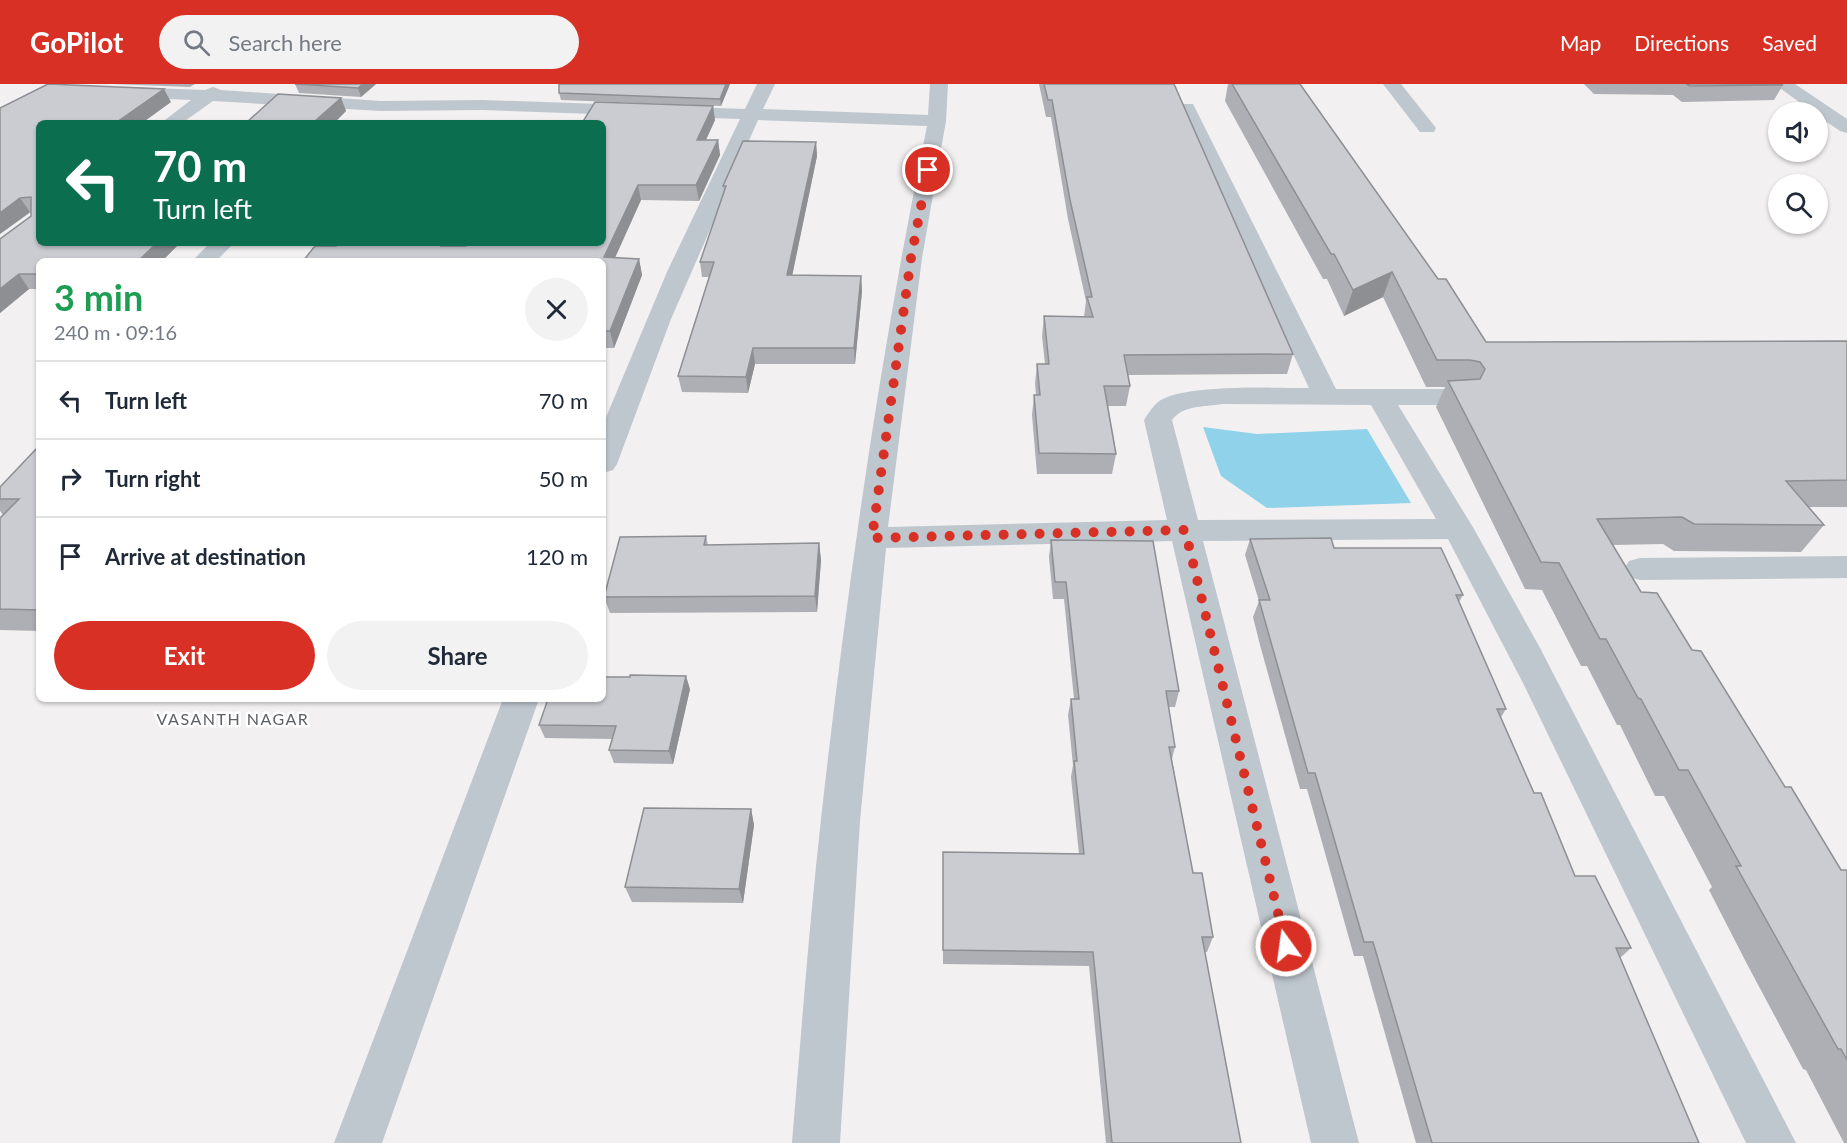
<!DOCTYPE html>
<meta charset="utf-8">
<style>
body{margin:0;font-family:Lato,sans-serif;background:#f2f2f3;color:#1f2937;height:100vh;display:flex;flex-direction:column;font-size:22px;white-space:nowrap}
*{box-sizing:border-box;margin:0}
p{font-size:20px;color:#747a83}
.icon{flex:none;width:33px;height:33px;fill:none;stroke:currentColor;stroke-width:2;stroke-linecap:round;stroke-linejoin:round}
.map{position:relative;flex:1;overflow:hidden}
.side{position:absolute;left:36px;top:174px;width:570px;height:444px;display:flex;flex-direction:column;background:#fff;border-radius:9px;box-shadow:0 2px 4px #0004}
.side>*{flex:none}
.hud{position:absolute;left:36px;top:36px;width:570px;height:126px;border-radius:9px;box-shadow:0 2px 4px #0004;background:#0b6e4f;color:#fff;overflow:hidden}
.buttons{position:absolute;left:1768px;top:18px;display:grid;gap:12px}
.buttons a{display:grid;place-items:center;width:60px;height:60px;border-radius:50%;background:#fff;box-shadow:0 2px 4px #0004;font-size:30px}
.pin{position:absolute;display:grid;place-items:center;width:51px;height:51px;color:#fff;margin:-26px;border:3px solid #fff;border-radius:50%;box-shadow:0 2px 6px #0007}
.me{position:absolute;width:66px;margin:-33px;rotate:346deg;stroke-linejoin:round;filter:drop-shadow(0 0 4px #0008)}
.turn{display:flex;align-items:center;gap:21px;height:126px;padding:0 18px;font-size:27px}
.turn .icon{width:78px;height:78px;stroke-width:2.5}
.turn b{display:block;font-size:42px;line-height:51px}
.round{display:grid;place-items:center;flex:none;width:63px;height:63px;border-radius:32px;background:#f2f2f3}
.overview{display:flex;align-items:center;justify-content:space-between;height:102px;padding:0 18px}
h1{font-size:36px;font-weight:700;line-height:45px;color:#1e9e55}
.action{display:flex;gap:12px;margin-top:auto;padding:12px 18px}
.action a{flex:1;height:69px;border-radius:36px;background:#d93025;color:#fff;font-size:24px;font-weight:700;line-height:69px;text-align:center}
.action a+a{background:#f2f2f3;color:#1f2937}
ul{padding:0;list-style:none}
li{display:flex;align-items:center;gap:18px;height:78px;padding:0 18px;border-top:2px solid #e0e1e3}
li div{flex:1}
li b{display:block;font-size:22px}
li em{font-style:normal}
header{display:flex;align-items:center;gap:36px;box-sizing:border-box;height:84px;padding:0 30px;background:#d93025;color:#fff}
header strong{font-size:28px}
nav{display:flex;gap:33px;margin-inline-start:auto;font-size:21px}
.search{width:420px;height:54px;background:#f2f2f3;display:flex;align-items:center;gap:15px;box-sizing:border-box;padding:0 21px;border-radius:33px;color:#747a83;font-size:22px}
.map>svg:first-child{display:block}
</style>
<header>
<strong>GoPilot</strong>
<div class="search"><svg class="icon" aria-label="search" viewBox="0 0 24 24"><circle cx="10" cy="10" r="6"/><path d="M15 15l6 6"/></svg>Search here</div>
<nav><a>Map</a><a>Directions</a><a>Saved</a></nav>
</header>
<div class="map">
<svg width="1847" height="1059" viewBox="0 0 1847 1059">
<rect width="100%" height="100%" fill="#f2f0f0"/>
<path fill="#8fd2e9" d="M1203 343 1257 350 1367 345 1411 419 1267 424 1221 392Z"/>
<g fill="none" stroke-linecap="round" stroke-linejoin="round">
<path fill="#bec6ce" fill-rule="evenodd" d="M757 0H775L763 25 928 31 930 0H948L946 37 922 174 888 443 1167 436 1144 336C1148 330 1153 322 1158 318 1181 300 1278 304 1309 304L1178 24 1181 20H1193L1336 305H1458L1467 307 1471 313 1467 319 1458 321H1398L1474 445 1540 564 1796 1059H1746L1524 601 1448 455 1203 457 1359 1059H1311L1172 457 886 464 860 737 840 1059H792C801 951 809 843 821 735 847 503 880 271 927 42L758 36 671 235 617 380 613 386 603 389V342L607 331 667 188 740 35 483 26 381 27 213 17 182 39H161L191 16 123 13 117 12 114 8 117 4 123 3 205 6 213 3 221 6 381 17 483 16 745 25ZM1222 320 1371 321 1436 435 1198 436 1172 336C1183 321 1204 323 1222 320Z
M1383 0H1401L1436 44 1434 48H1420Z
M1774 0H1795L1847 35V49L1840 47 1818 32V28H1813Z
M210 159H234L216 177H192Z
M1847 472V494L1640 496 1629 493 1624 485 1629 477 1640 474Z
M503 615H539L382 1059H334Z"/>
</g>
<path fill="#aeafb5" d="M112 0H195L190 3Z
M295 0H376L361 13 299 9Z
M559 0H730L721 22 561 16 559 9Z
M1039 0H1174L1293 270 1287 290 1128 291 1130 302 1126 322H1108L1116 370 1112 390H1037L1032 331 1034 311H1036L1035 300 1037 280H1045L1042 252 1044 232 1084 233 1086 217 1068 135 1051 33H1046Z
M1228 0H1300L1438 195 1486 258 1847 257V423H1809L1824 441 1801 468 1674 467 1663 460 1613 461 1641 508 1692 566 1841 786 1847 787V1059H1844L1806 986 1803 985 1747 880 1709 806 1712 803 1664 712H1655L1620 641H1617L1587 582H1581L1542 506 1525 505 1436 323 1445 303H1426L1383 213 1344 232 1327 195H1323L1225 17Z
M1584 0H1781L1783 1 1774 16 1682 18 1673 11 1594 10Z
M341 14 346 27 334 39H39V159H180L162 177H39V205H29L0 229V155L31 132V128L0 150V24L171 18 143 38H247Z
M713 22 715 36 706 56H718L720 71 699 117 641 116 615 174 639 175 642 191 614 264H603V177L336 162 339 159H458L456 162 603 159V39Z
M816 58 817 72 792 191 861 192 862 207 855 280H755L748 309 682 308 678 292 709 193H702L700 178 724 108 723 102Z
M39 362V547L0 546V434L3 431 0 427V403Z
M706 452 708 461 819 459 821 476 817 528 610 529 604 513Z
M1250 455 1334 464 1463 511 1459 518 1506 625 1501 633 1534 709 1575 792 1631 864 1620 874 1699 1059H1416L1363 872H1354L1307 705H1300L1260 561 1253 533 1259 517 1245 471Z
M1051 456 1179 607 1175 623H1168L1175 663 1172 675 1193 789 1213 853 1207 868H1205L1241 1059H1106L1089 882 943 880V783L1079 770 1071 693 1073 681 1068 631 1071 615H1074L1064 515H1053L1049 473Z
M630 593 690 605 673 680 614 679 609 666 613 655 545 654 539 641Z
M751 725 754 741 743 819 632 818 625 803Z"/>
<path fill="#8d8f93" d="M363 0H376L361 13 358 4Z
M726 0H730L721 22 720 15Z
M164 5 171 18 142 39 117 38Z
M341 14 346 27 334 39H316L315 37Z
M713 22 715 36 699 71 697 56Z
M718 56 720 71 699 117 696 101Z
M816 58 817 72 789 207 787 191Z
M638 101 641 116 608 189 604 173Z
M20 114 30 128 0 150V129Z
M157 159H180L162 177H138Z
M441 159H458L446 176 441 162Z
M639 175 642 191 614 264 610 247Z
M1392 188 1383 213 1344 232 1353 206Z
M19 190 29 205 0 229V205Z
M861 192 862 207 855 280 854 264Z
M753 264 755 280 748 309 746 293Z
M819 459 821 476 817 528 815 512Z
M686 592 690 605 673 680 669 667Z
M751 725 754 741 743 819 739 805Z"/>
<path fill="#caccd2" stroke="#8d8f93" stroke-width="1.5" d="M48 0 164 5 117 38H247L278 10 341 14 315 37H311L310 39H39V159H157L138 177H39V190H19L0 205V155L31 132V113L20 114 0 129V24Z
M295 0H363L358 4Z
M559 0H726L720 15 559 9Z
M1044 0H1174L1293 270 1124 271 1130 302H1104L1116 370 1039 369 1034 311H1040L1037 280H1049L1044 232 1093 233 1087 213H1092L1070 116 1052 16H1048Z
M1232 0H1300L1438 195H1446L1486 258 1847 257V396L1786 397 1824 441 1694 440 1682 433 1597 435 1641 508 1657 509 1692 566 1701 567 1785 703H1791L1841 786H1846L1847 787V976L1841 965H1838L1778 857 1736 782H1741L1688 686H1679L1641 615 1638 614 1606 555H1600L1559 479 1541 478 1448 297 1480 295 1485 285 1480 278 1470 276H1437L1392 188 1353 206 1334 170H1331Z
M1686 0H1781L1783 1 1690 2Z
M595 18 713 22 697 56H718L696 101H638L604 173 639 175 610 247H603V177H303L315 162H336L339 159H441V162H466L469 159H603V39H582Z
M743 57 816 58 787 191 861 192 854 264H753L746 293 678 292 714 178H700L726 102H723Z
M39 362V526L0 525V434L19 415H0V403Z
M706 452 704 461 819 459 815 512 604 513 620 453Z
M1331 454 1334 464H1441L1463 511H1456L1506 625H1497L1534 709H1541L1575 792H1595L1631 864H1616L1699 1059H1432L1373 858H1364L1315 689H1308L1259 516H1270L1250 455Z
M1051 456 1153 457 1179 607H1166L1175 663H1169L1193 789H1202L1213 853H1202L1241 1059H1112L1093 868 943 866V768L1084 770 1074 677H1077L1071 615H1079L1066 498H1055Z
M630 591 686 592 669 667 609 666 616 642 539 641 548 615H603V593H630Z
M644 724 751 725 739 805 625 803Z"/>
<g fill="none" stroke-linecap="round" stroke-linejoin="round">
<path stroke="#d93025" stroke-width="10" stroke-dasharray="0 18" d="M928 86 911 174 872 454 1185 446 1286 862"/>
</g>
<g text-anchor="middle" stroke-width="5" stroke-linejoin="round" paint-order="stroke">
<g font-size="16" letter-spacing="1.5" fill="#5d6065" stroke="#fff">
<text x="233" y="641">VASANTH NAGAR</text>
</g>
</g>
</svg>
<div class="buttons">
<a><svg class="icon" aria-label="sound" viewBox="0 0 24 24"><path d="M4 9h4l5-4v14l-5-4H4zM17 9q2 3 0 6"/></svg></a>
<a><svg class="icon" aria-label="search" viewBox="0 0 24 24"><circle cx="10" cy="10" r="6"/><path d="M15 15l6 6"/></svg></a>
</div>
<div class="pin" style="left:928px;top:86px;background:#d93025"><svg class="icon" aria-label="arrive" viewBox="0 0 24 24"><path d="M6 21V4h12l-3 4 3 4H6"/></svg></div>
<svg class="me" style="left:1286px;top:862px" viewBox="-20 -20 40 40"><circle r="17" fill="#d93025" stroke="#fff" stroke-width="3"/><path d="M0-11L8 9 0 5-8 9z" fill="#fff"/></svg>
<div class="hud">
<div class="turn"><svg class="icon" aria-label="left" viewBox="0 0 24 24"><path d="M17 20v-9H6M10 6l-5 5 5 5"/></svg><div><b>70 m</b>Turn left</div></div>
</div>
<section class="side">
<div class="overview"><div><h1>3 min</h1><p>240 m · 09:16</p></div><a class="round"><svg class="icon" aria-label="close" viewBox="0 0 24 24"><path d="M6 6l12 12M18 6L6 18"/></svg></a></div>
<ul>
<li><svg class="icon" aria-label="left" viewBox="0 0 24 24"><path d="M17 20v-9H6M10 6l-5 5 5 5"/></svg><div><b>Turn left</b></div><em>70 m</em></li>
<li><svg class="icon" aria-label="right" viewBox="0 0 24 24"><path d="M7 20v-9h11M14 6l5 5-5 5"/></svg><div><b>Turn right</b></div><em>50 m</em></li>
<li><svg class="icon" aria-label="arrive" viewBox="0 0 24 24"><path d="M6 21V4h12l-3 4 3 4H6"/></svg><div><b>Arrive at destination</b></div><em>120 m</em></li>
</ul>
<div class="action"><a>Exit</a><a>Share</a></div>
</section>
</div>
